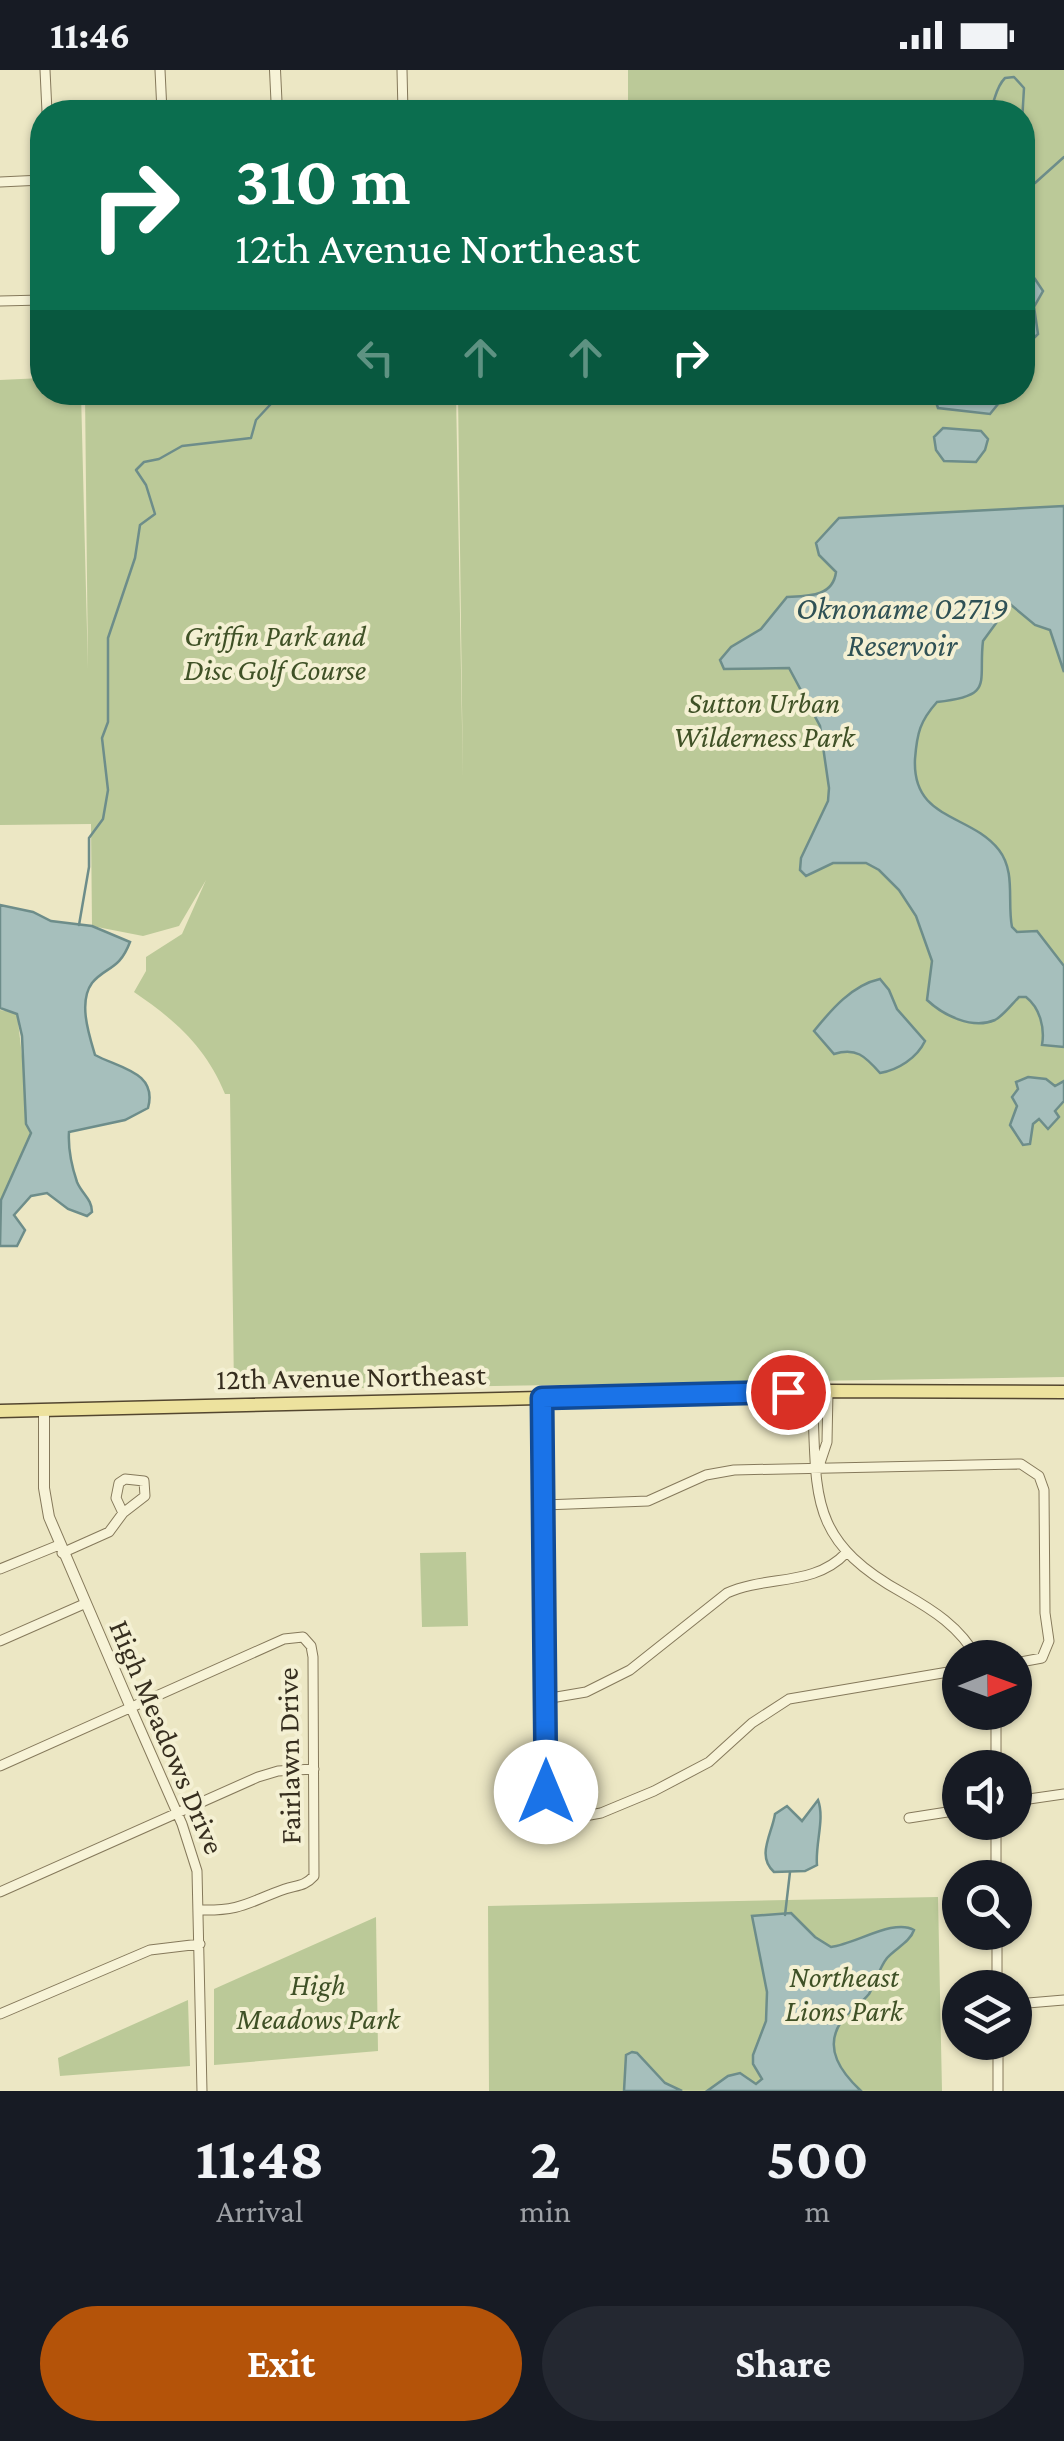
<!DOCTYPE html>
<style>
body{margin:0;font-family:"Crimson Pro",serif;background:#242831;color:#f1f3f6;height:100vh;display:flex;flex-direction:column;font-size:38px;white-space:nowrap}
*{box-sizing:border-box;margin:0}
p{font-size:32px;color:#9ea1a6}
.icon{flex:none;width:55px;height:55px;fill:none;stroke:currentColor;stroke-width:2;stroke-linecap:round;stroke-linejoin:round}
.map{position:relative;height:2021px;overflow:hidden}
.side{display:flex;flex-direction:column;background:#171b24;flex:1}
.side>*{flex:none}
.guide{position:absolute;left:30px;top:30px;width:1005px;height:305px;border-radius:40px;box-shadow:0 2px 8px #0004;background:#0b6e4f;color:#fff;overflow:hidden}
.needle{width:65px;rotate:89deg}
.controls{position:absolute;left:942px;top:1570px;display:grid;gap:20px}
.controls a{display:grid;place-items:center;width:90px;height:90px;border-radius:50%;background:#171b24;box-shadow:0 2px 8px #0004;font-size:50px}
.pin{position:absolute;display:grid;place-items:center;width:85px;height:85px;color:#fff;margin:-42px;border:5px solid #fff;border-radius:50%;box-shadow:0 2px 10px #0007}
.me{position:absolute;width:110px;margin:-55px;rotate:0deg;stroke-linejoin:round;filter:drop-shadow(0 0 8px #0008)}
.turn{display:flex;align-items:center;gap:35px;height:210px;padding:0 40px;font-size:45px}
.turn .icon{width:130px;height:130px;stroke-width:2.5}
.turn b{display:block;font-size:70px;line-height:85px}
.lanes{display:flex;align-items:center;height:95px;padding:0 40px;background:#0003;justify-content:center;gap:50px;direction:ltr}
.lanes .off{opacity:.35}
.eta{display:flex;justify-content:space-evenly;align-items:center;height:170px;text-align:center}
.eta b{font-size:60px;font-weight:700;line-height:70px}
.cta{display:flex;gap:20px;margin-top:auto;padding:20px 40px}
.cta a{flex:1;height:115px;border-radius:60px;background:#b45309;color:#fff;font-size:40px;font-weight:700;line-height:115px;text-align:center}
.cta a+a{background:#242831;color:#f1f3f6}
.status{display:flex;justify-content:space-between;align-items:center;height:70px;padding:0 50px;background:#171b24;direction:ltr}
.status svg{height:28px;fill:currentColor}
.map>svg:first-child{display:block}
</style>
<div class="status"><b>11:46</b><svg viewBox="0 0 49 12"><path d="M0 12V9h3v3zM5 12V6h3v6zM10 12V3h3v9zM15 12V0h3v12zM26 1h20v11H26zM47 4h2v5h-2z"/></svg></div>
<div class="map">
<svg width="1064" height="2021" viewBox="0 0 1064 2021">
<rect width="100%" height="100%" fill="#ece7c4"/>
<path fill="#bbc998" d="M628 0H1064V1307L234 1320 230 1024H225C206 977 175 950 134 922L146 901V887L182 864 206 810 179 856 143 866 92 856 91 754 0 755V310L42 308V322L81 323 88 600 85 323H456L463 711 458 323 1022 322V42H628Z
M0 940 17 943 31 1063 0 1136Z
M466 1482 468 1556 422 1557 420 1483Z
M938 1827 942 2021H489L488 1836Z
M376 1847 378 1981 214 1995V1919Z
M188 1930 190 1996 60 2006 58 1988Z"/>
<path fill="#a6bfbc" stroke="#6d8d8a" stroke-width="2.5" d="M1035 209 1043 221 1034 237 1038 264 1034 268 1023 256 1022 217Z
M933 323 934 322 1007 323 990 344 938 338Z
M943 358 981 361 988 369 985 380 976 392 944 391 936 380 934 367Z
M1064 436V602L1050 560 1035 555 1010 534 983 571C978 613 995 626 937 632 920 651 917 663 915 689 912 751 970 743 999 780 1016 802 1007 832 1012 857L1017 862 1037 861 1064 896V977L1042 975C1045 958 1040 938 1026 927H1019C1012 934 1003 946 995 950 972 960 943 945 927 930L932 891 916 846 899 820 879 800 866 793H833L806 806 800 800 801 788 828 731 829 718 820 656 789 598 724 599 720 590 731 577 761 559 787 527C808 526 833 527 836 502L819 485 816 473 839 448Z
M0 835 33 842 51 851 92 856 130 872C119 901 106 896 92 913 78 932 89 965 95 985 119 998 158 1002 148 1038L125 1050 69 1062C68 1078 72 1097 77 1112 82 1124 92 1129 92 1142L87 1146 68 1139 47 1123 31 1126 14 1145 25 1160 17 1176H0L1 1130 31 1063 26 1054 22 966 17 944 0 938Z
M880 909 889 920 897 939 925 971C917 988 898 1000 880 1003 865 986 856 977 834 984L814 961C831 940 852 915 880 909Z
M1028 1007 1046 1009 1055 1016 1064 1011V1031L1055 1041 1059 1047 1048 1059 1039 1049 1033 1054 1030 1074 1023 1075 1010 1055 1017 1036 1012 1027 1018 1019 1016 1012Z
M818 1730C825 1749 815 1774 817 1795L805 1801 774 1802C756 1786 772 1764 775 1744L787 1736 802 1751Z
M791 1843 815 1867 831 1877C856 1874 894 1848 914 1860 910 1872 896 1878 887 1888 879 1898 876 1912 869 1924 861 1934 848 1941 841 1952 823 1979 842 2003 861 2021H707L728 2006 740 2003 756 2014 762 2009 753 1994V1985L766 1951 767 1922 752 1846Z
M632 1982 637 1983 665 2013 682 2021H624L626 1985Z"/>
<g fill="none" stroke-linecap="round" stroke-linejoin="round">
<path stroke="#6d8d8a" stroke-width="2.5" d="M989 42C996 30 995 18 1005 8L1014 7 1024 18 1022 52
M1022 112 1035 113 1064 87
M79 855 89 797V768L103 749 108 720 102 668 108 652V568L135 488 140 455 155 444 146 415 136 400 144 392 159 389 182 376 251 368 256 350 282 322
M785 1845 790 1802"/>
<defs>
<path id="minor" d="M45 0 47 42
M160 0 162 42
M402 0 403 42
M346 42 458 40
M0 112 42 110
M0 231 42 230
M812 1321C818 1423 804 1468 903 1523 933 1540 960 1557 977 1588
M543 1328 546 1722 548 1734 557 1745 579 1747 601 1743 654 1721 709 1692 752 1653 789 1629 960 1600
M819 1396 827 1372 828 1321
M544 1435 648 1431 706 1405 734 1400 1021 1394 1039 1406 1044 1420 1045 1543 1049 1571 1042 1588 1015 1593
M62 1483 109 1462 123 1443 145 1426 144 1411 125 1409 119 1413 116 1428 123 1443
M0 1499 59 1475
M0 1571 84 1534
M545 1629 586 1622 630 1600 727 1523C766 1505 814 1517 846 1483
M131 1638 182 1754 197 1801 202 2021
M996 1642V1698
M0 1696 284 1569 303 1567 311 1576 313 1587 314 1806C305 1816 298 1815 285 1819 248 1832 243 1841 200 1840
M1015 1731 1064 1724
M909 1748 960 1740
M996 1752V1808
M0 1822 258 1707 278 1701 314 1699
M997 1862V1918
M1015 1934 1064 1930
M0 1944 150 1880 200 1874
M998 1972V2021"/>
<path id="tertiary" d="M275 0 277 42
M44 1340V1418L49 1447 131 1638"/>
<path id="primary" d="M0 1341 828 1321 1064 1322"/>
</defs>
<use href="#minor" stroke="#85795b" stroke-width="11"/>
<use href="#tertiary" stroke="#85795b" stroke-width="12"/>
<use href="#primary" stroke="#53462f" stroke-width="15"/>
<use href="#minor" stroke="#f7f3d7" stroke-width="9"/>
<use href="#tertiary" stroke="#f7f3d7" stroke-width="10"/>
<use href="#primary" stroke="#ede29e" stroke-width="12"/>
</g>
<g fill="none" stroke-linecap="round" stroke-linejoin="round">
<defs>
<path id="route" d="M546 1722 542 1328 788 1322"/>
</defs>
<use href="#route" stroke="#114b97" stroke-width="25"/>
<use href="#route" stroke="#1a73e8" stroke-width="18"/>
</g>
<g text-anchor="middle" stroke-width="8" stroke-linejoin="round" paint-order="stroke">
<g font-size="30" font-style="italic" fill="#3f5126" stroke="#f4f0d3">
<text x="275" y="576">Griffin Park and<tspan x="275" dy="34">Disc Golf Course</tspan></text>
<text x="764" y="643">Sutton Urban<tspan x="764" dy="34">Wilderness Park</tspan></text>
<text x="844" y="1917">Northeast<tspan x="844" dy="34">Lions Park</tspan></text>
<text x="318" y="1925">High<tspan x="318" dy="34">Meadows Park</tspan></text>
</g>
<g font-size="30" fill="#362e1f" stroke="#f4f0d3">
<text transform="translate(351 1307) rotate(-1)" y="10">12th Avenue Northeast</text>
<text transform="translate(167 1667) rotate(67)" y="10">High Meadows Drive</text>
<text transform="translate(289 1686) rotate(-91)" y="10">Fairlawn Drive</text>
</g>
<g font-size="32" font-style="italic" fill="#2f5155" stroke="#f4f0d3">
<text x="902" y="549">Oknoname 02719<tspan x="902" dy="37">Reservoir</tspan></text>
</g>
</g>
</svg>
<div class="controls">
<a><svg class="needle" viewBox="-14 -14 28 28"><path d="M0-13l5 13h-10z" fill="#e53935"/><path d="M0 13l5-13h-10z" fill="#9ea1a6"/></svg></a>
<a><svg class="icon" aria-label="sound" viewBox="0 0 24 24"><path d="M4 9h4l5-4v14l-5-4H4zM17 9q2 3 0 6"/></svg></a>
<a><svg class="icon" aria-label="search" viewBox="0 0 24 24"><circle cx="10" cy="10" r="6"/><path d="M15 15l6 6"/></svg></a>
<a><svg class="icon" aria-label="layers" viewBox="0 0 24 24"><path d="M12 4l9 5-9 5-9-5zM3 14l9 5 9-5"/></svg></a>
</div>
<div class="pin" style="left:788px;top:1322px;background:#d93025"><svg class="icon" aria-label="arrive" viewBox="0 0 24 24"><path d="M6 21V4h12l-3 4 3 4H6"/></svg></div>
<svg class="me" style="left:546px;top:1722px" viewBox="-20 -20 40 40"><circle r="19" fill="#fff"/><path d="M0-13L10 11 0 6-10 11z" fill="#1a73e8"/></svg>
<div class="guide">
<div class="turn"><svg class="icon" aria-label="right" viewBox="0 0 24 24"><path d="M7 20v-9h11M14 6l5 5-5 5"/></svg><div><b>310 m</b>12th Avenue Northeast</div></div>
<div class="lanes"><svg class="icon off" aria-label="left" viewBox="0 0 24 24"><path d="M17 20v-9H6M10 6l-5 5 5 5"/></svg><svg class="icon off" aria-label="ahead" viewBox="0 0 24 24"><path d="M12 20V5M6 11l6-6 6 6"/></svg><svg class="icon off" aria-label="ahead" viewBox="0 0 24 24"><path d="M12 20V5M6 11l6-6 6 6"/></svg><svg class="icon" aria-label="right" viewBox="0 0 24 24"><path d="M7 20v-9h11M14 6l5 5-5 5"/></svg></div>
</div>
</div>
<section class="side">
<div class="eta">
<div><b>11:48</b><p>Arrival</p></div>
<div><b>2</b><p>min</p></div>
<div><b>500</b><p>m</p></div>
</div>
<div class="cta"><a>Exit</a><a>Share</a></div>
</section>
